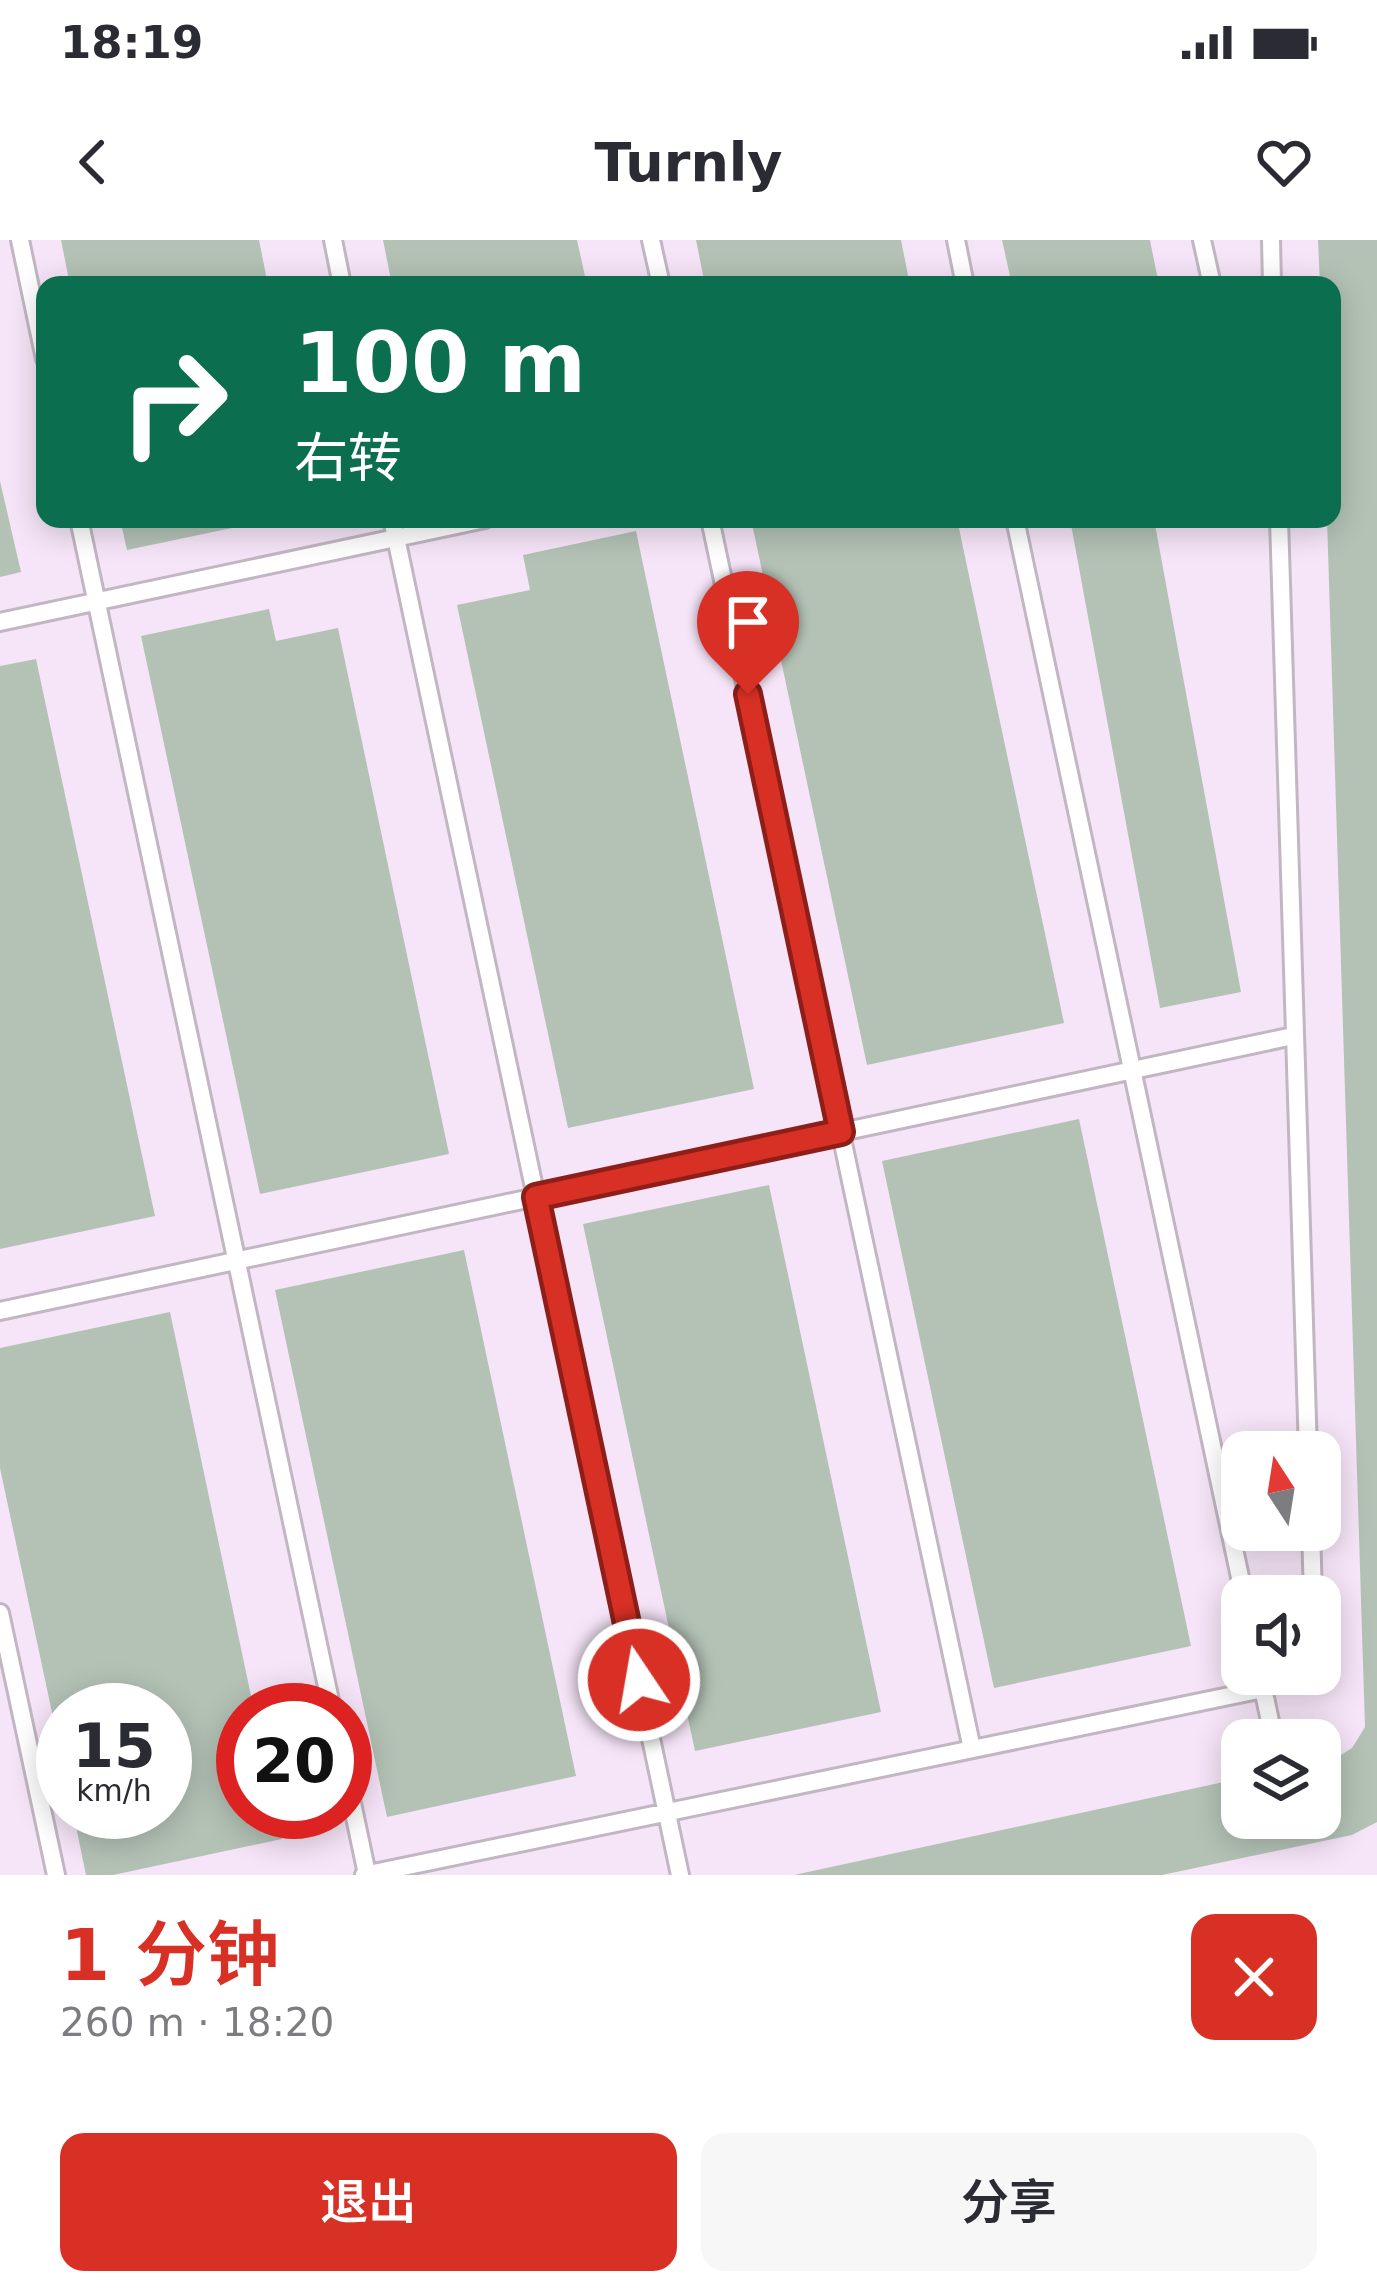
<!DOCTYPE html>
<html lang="zh">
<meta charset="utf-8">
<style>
body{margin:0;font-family:"DejaVu Sans","Noto Sans SC",sans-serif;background:#f7f7f7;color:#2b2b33;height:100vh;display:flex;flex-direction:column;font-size:45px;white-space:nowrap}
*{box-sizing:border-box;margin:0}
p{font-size:39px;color:#7c7c81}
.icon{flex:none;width:66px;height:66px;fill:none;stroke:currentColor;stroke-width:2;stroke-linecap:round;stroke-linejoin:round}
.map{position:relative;height:1635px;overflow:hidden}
.side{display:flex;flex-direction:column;background:#fff;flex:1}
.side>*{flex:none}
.top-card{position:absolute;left:36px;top:36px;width:1305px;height:252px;border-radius:24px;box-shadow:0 6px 30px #0003;background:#0b6e4f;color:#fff;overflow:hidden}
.needle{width:78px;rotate:348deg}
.tools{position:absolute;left:1221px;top:1191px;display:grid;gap:24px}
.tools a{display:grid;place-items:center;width:120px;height:120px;border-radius:24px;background:#fff;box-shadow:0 6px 30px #0003;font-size:60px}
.speed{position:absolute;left:36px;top:1443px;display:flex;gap:24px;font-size:60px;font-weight:700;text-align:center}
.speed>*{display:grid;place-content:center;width:156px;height:156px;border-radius:50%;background:#fff;box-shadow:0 6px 30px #0003;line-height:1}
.speed small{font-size:30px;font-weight:400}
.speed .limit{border:18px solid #d22;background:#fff;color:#111}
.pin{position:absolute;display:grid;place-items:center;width:102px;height:102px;color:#fff;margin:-123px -51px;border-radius:50% 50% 50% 0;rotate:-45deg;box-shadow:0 0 12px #0007}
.pin .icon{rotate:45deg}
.me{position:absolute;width:132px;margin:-66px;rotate:348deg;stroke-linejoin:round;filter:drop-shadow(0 0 9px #0008)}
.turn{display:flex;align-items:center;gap:42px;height:252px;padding:0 60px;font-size:54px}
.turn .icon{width:156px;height:156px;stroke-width:2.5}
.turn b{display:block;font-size:84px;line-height:102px}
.round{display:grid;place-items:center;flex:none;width:126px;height:126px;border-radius:24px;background:#f7f7f7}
.overview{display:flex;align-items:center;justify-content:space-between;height:204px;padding:0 60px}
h1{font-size:72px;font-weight:600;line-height:90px;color:#d93025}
.button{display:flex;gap:24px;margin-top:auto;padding:24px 60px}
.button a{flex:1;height:138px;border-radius:24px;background:#d93025;color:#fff;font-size:48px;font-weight:600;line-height:138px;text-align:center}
.button a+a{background:#f7f7f7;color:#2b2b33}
.status{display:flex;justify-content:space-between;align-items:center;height:84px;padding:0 60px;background:#fff;direction:ltr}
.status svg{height:33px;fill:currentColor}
header{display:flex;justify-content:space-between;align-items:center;height:156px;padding:0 60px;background:#fff;font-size:54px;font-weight:600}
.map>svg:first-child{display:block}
</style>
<div class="status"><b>18:19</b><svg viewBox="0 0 49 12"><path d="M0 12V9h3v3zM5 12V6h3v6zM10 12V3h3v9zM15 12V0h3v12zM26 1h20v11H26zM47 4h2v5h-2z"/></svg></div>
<header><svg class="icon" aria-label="back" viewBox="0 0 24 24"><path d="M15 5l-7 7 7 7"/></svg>Turnly<svg class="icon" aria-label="heart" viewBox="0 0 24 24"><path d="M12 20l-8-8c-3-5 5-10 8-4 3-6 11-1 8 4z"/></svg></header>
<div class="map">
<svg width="1377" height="1635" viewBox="0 0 1377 1635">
<rect width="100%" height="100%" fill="#fcf2fd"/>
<path fill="#f6e5f8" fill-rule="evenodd" d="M0 0H1377V1635H0ZM45 45H1332V279H45ZM1242 1212H1320V1290H1242ZM1242 1356H1320V1434H1242ZM63 1470H165V1572H63ZM243 1470H345V1572H243ZM1242 1500H1320V1578H1242Z"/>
<path fill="#b4c2b6" d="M61 0H259L268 45H70Z
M383 0H577L587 45H392Z
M696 0H901L910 45H705Z
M1002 0H1150L1159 45H1012Z
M1318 0H1377V1582L1352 1595 1162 1635H794L1242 1538V1578H1320V1521L1336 1518 1352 1508 1365 1487 1327 279H1332V45H1320Z
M0 241 21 332 0 337Z
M120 279H250L251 284 127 310Z
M751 279H957L1064 783 867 825Z
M1070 279H1154L1241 752 1160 768Z
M636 291 754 849 568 888 457 365 530 350 523 315Z
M269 369 276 401 338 388 449 914 260 954 141 396Z
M36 419 155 976 0 1009V426Z
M1079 879 1191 1406 994 1448 882 921Z
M769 945 881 1472 695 1511 583 984Z
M464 1010 576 1536 387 1577 275 1050Z
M170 1072 254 1470H243V1572H276L282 1599 113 1635H86L73 1572H165V1470H63L61 1515 0 1228V1108Z"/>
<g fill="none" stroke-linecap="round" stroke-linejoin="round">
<defs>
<path id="lane" d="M20 0 45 119
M333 0 342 45
M651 0 661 45
M956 0 965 45
M1202 0 1212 45
M1271 0 1272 45
M79 279 332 1470
M392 279 680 1635
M710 279 972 1509
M1015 279 1244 1356
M1279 279 1308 1212
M0 382 485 279
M0 1071 1293 796
M1311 1290 1313 1356
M0 1373 56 1635
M1260 1434 1274 1500
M345 1530 367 1634
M364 1635 1263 1449 1283 1434"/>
</defs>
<use href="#lane" stroke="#c2b6c3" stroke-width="22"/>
<use href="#lane" stroke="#fff" stroke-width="16"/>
</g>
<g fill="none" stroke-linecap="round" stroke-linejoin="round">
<defs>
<path id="route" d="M639 1440 536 957 841 892 748 454"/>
</defs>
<use href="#route" stroke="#8d1f18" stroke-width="30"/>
<use href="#route" stroke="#d93025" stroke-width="21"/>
</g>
</svg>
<div class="tools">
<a><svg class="needle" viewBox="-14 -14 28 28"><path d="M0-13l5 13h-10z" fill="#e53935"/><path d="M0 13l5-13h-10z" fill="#7c7c81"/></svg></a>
<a><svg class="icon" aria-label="sound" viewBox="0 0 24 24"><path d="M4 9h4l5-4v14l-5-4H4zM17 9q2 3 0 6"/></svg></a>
<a><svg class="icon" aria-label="layers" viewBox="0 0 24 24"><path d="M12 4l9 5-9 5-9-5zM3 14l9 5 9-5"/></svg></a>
</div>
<div class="speed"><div>15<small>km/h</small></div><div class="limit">20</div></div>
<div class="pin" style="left:748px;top:454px;background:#d93025"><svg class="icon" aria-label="arrive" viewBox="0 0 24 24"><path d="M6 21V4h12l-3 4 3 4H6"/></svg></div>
<svg class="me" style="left:639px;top:1440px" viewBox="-20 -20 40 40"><circle r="17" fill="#d93025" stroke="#fff" stroke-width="3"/><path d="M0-11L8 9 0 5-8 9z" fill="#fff"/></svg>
<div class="top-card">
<div class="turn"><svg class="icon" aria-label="right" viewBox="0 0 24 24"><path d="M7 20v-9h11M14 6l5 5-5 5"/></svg><div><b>100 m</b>右转</div></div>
</div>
</div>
<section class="side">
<div class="overview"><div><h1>1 分钟</h1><p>260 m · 18:20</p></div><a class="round" style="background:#d93025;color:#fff"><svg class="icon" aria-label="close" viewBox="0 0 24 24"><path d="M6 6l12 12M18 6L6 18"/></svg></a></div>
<div class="button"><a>退出</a><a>分享</a></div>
</section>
